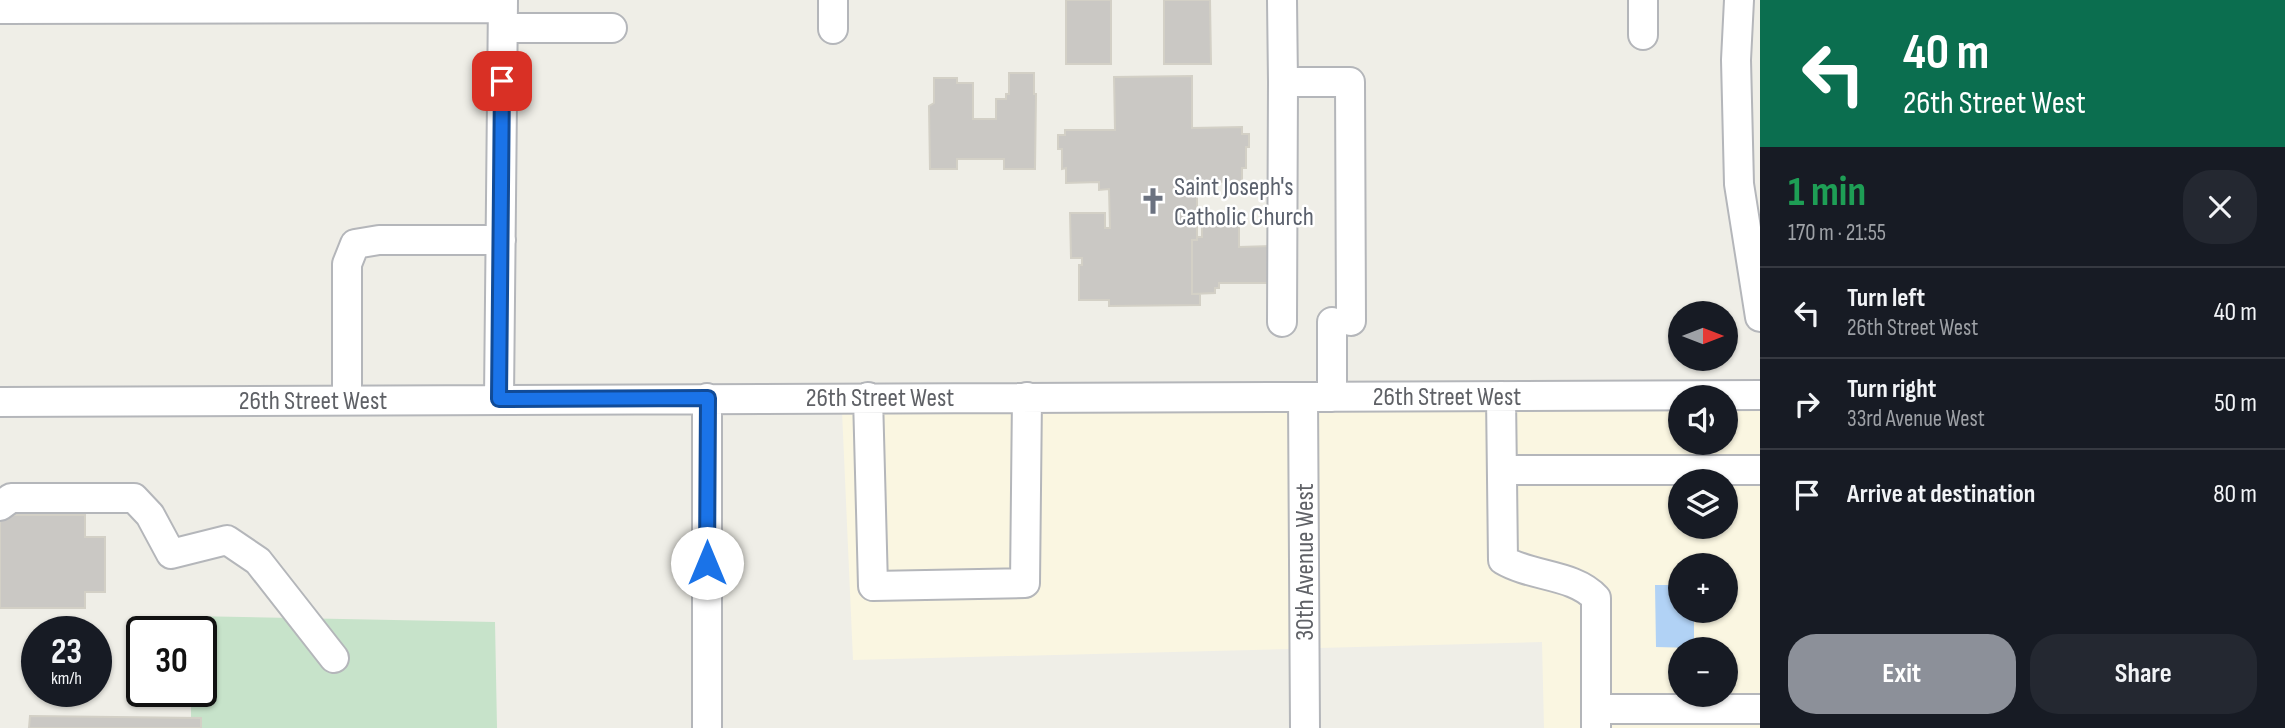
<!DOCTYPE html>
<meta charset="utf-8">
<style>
body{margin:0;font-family:"Sofia Sans Condensed",sans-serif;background:#242831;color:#f1f3f6;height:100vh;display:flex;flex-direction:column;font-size:26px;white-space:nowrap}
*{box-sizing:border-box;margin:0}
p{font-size:23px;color:#9ea1a6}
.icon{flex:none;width:38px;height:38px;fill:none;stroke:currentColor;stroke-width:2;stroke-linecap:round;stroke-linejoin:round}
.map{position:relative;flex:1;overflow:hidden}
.drawer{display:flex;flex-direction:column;background:#171b24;width:525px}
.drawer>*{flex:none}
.banner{background:#0b6e4f;color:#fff;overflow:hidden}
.needle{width:46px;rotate:90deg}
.controls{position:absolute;left:1668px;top:301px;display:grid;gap:14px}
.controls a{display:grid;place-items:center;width:70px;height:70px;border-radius:50%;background:#171b24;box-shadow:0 2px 5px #0004;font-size:35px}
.speed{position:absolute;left:21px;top:616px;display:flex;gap:14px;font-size:35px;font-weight:700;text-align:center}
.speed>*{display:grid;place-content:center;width:91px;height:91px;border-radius:50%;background:#171b24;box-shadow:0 2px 5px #0004;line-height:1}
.speed small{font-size:18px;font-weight:400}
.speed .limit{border:4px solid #111;border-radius:10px;background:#fff;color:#111}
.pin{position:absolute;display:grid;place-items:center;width:60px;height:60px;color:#fff;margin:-30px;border-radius:14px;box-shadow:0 4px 10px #0006}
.me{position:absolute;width:77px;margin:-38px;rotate:0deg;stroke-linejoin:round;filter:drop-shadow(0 0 5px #0008)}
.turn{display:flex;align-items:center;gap:24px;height:147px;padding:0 28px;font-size:32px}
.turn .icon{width:91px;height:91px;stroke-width:2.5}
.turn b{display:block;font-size:49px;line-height:60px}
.round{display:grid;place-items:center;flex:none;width:74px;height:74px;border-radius:28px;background:#242831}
.summary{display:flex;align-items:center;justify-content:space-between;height:119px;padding:0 28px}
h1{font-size:42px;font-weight:700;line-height:52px;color:#1e9e55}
.button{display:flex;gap:14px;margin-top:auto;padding:14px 28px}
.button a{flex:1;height:80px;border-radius:28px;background:#8c9099;color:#fff;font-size:28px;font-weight:700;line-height:80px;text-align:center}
.button a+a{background:#242831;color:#f1f3f6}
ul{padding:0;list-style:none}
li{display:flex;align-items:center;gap:21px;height:91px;padding:0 28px;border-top:2px solid #363941}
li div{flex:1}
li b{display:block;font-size:26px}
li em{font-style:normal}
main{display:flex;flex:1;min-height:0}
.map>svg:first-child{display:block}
</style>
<main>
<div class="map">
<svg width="1760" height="728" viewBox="0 0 1760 728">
<rect width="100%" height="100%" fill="#efeee7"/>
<path fill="#faf6e1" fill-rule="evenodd" d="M1680 409V443H1726V409H1760V728H1544L1542 642 1319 648 1318 410ZM1680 481H1726V527H1680ZM1680 565H1726V611H1680ZM1680 649H1726V695H1680Z
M1288 410 1289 649 853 660 842 411Z"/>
<path fill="#c7e3ca" d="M191 616 495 622 497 728H191V691H201V632H191Z"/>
<path fill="#b1d2f5" d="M1655 585H1680V611H1694V648L1656 647Z"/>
<path fill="#cac8c4" stroke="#d3d0c6" stroke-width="2" d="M1066 0H1111V64H1066Z
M1164 0H1210L1211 64H1164Z
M1009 73H1034V94H1036L1035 169H1004V159H957V169H930L929 106 934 103V78H957V83H973V119H996V99H1006V94H1009Z
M1192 76V128L1242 127V134H1249V147H1246V168H1242V181L1208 182V190H1197V240H1192V294H1200V305L1109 306V300H1079V265H1082V258H1071L1070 213H1105V228H1110L1109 189 1099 190V182L1066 183V168L1062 169V149H1058V135H1065V130H1115L1114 77Z
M1202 215H1239V247L1273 246V283H1219V288H1215V293L1192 294V240H1197V237H1202Z
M0 515H85V537H105V592H85V608H0Z
M30 716 201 718V728H29Z"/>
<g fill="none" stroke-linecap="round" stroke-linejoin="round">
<defs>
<path id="minor" d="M1282 0 1283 82
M1643 0V35
M1739 0 1736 60 1739 184 1760 317
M0 9 503 8
M503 28H612
M833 29V0
M1282 322 1283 82H1350L1351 321
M1332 322V397
M1501 396 1503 560C1532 577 1574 574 1596 598V728
M868 397 873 586 1025 583 1027 397
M1303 397 1305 728
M347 399V264L355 244 379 240H501
M499 399 503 0
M0 402 1760 395
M1502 470H1760
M0 506 11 498H134L150 515 171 554 227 540 258 561 334 658
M1596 709H1760
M707 728V398"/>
</defs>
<use href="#minor" stroke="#b4b6ba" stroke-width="32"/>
<use href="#minor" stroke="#fff" stroke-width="28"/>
</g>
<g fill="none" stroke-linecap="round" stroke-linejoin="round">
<defs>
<path id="route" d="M502 81 499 399 708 398 707 563"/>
</defs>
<use href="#route" stroke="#114b97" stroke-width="18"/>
<use href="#route" stroke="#1a73e8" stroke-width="12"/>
</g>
<defs>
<symbol id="church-bare" viewBox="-9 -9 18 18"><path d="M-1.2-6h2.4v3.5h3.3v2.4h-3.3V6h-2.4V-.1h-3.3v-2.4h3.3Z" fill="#6b7280" stroke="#fff" stroke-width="2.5" paint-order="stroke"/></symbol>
</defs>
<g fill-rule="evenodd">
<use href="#church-bare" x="1134" y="182" width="38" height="38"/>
</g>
<g text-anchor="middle" stroke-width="5" stroke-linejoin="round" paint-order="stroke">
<g font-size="26" fill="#5b616d" stroke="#fff" text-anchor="start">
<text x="1174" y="195">Saint Joseph's<tspan x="1174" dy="30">Catholic Church</tspan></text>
</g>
<g font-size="26" fill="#5f6166" stroke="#fff">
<text x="1447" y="405">26th Street West</text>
<text x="880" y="406">26th Street West</text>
<text x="313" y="409">26th Street West</text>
<text transform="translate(1304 562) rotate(-90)" y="9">30th Avenue West</text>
</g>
</g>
</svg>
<div class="controls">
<a><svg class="needle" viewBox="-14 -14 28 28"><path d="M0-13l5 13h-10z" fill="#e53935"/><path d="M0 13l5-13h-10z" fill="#9ea1a6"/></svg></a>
<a><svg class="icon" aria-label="sound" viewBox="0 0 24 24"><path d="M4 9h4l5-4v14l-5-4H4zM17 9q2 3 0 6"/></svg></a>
<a><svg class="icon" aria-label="layers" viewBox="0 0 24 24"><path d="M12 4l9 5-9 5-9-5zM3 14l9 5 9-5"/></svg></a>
<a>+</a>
<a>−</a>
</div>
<div class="speed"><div>23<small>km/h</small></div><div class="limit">30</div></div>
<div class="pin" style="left:502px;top:81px;background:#d93025"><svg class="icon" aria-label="arrive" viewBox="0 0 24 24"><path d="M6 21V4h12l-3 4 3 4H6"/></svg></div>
<svg class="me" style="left:707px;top:563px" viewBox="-20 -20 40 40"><circle r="19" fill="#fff"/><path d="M0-13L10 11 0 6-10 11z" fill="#1a73e8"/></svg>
</div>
<section class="drawer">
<div class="banner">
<div class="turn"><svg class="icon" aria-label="left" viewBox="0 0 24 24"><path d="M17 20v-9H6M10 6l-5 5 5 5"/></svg><div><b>40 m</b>26th Street West</div></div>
</div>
<div class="summary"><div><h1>1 min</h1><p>170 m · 21:55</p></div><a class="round"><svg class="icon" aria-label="close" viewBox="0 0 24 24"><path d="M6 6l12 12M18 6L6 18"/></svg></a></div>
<ul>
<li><svg class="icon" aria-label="left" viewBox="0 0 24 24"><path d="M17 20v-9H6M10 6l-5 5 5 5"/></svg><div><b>Turn left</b><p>26th Street West</p></div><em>40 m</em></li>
<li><svg class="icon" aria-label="right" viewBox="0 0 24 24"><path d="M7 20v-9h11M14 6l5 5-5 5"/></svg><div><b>Turn right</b><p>33rd Avenue West</p></div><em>50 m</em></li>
<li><svg class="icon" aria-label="arrive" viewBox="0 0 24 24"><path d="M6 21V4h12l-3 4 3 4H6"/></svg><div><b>Arrive at destination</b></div><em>80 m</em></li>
</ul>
<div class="button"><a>Exit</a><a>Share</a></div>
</section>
</main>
